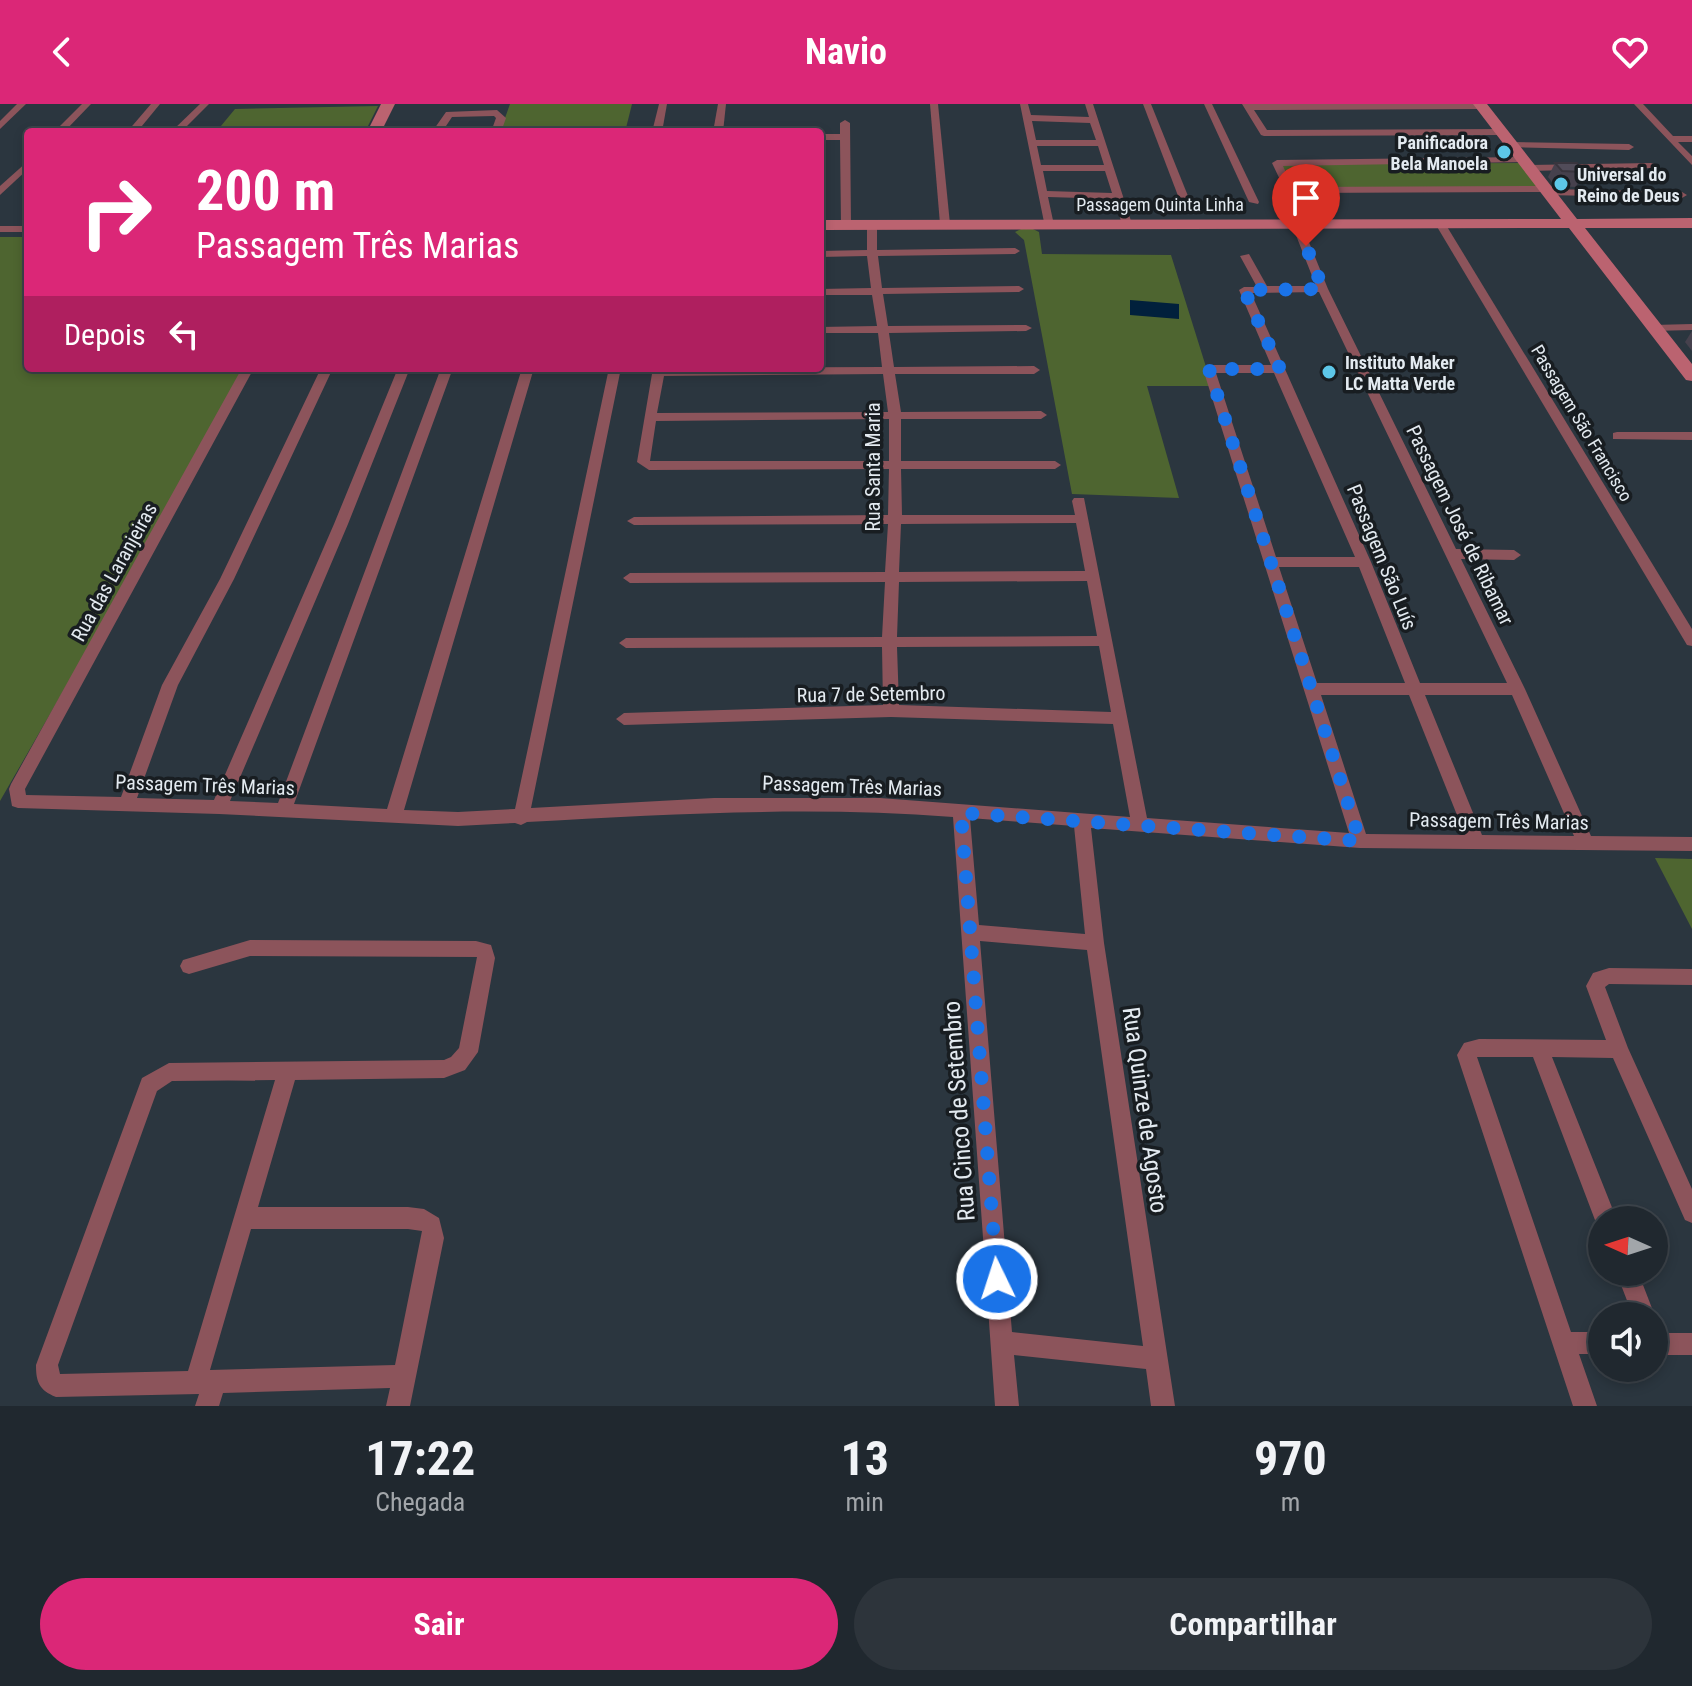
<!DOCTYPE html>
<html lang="pt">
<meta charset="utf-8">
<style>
body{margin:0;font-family:"Roboto Condensed",sans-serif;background:#2d343b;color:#f1f3f6;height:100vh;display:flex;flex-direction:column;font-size:30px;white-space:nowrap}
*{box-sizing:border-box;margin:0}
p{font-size:26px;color:#a2a6aa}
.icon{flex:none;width:44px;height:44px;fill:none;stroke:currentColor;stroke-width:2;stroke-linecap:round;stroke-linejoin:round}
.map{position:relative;height:1302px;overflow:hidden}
.side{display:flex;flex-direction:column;background:#20282f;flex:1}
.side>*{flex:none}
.guide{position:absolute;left:24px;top:24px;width:800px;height:244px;border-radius:8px;box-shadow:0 4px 12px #0003,0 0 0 2px #3d444b;background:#db2777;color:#fff;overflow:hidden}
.needle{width:52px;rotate:273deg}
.buttons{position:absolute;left:1588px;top:1102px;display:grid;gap:16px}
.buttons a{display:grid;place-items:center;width:80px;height:80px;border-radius:50%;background:#20282f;box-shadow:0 4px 12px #0003,0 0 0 2px #3d444b;font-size:40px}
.pin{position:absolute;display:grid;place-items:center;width:68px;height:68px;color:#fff;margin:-82px -34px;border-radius:50% 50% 50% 0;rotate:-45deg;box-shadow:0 0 8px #0007}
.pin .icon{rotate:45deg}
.me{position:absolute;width:88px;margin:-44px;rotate:356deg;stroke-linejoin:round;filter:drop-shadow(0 0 6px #0008)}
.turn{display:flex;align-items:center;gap:28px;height:168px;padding:0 40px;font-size:36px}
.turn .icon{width:104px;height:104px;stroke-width:2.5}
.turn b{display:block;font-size:56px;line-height:68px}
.then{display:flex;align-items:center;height:76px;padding:0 40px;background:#0003;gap:16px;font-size:30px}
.eta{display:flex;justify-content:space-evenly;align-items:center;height:136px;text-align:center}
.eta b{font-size:48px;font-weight:700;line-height:56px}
.button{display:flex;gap:16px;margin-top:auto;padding:16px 40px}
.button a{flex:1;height:92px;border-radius:48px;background:#db2777;color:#fff;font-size:32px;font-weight:700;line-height:92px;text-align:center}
.button a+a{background:#2d343b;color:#f1f3f6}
header{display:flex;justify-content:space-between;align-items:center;height:104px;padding:0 40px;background:#db2777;color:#fff;font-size:36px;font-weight:700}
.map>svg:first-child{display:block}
.green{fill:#4e6530}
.water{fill:#01203c}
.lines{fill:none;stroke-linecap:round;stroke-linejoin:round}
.street{fill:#8c545b;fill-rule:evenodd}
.secondary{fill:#bb6370;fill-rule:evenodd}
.wall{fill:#46414d}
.building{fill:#514c59;stroke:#39353e;stroke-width:2}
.route{stroke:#1a73e8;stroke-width:14;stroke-dasharray:0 25.2}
.poi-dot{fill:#5dc7e8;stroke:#181d21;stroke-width:3}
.labels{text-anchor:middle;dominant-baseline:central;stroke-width:7;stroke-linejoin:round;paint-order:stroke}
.far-poi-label{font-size:18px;font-weight:bold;fill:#e3eaf0;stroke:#181d21;text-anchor:start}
.far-street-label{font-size:18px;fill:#e3eaf0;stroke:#181d21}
.street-label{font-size:20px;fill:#e3eaf0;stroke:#181d21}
.near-street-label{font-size:24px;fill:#e3eaf0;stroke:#181d21}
</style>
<header><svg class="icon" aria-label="back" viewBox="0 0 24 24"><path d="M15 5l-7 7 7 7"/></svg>Navio<svg class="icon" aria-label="heart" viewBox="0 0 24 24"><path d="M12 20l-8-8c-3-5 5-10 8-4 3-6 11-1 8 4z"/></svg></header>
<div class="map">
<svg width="1692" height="1302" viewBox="0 0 1692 1302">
<rect width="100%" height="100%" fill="#2b363f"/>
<g class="green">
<polygon points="510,0 632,0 625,28 500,28"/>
<polygon points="378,2 365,28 216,28 235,5"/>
<polygon points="1519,59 1539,84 1291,84 1279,60"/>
<polygon points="1027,122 1039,128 1042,150 1171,151 1212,282 1147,282 1179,394 1072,390 1024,136 1015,128"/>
<polygon points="0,133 28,133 28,264 249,264 0,697"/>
<polygon points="1655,754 1692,755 1692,825"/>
</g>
<polygon class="water" points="1130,196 1179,200 1179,215 1130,211"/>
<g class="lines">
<g class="street">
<polygon points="17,0 26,0 0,25 0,17"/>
<polygon points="82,0 91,0 64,28 54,28"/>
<polygon points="151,0 160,0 137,28 127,28"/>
<polygon points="200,0 209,0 181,28 171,28"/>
<polygon points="659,0 667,0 662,28 652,28"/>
<polygon points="718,0 726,0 723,28 713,28"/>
<polygon points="930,0 938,0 950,120 945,123 940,120"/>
<path d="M1020 0H1028L1031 11 1089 13 1085 0H1093L1132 120 1131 122 1122 120 1114 95 1048 93 1054 121 1045 123ZM1032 17 1090 19 1096 36H1036ZM1037 42H1098L1104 61H1041ZM1043 67H1105L1112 89 1047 87Z"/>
<polygon points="1143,0 1151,0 1190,97 1189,99 1180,97"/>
<polygon points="1204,0 1212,0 1259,98 1258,100 1249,98"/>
<polygon points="1242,0 1484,0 1485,2 1481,5 1254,6 1267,26 1502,25 1507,28 1502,31 1264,32 1261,31"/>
<polygon points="1634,0 1643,0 1673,32 1692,32 1692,38 1678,38 1692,52 1692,61"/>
<polygon points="497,6 506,14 501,28 491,28 496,14 494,12 452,13 442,28 432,28 446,8"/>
<polygon points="845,16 850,19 851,121 846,124 841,121 840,36 820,36 820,30 840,30 840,19"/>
<polygon points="1511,38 1629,40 1634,43 1629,46 1508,43 1508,39"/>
<polygon points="1523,53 1528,56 1526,58 1283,62 1292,82 1296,83 1546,82 1551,85 1682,88 1687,91 1682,94 1548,91 1543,88 1296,89 1285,86 1272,59 1277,56"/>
<polygon points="28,57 28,65 0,91 0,82"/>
<polygon points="1651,59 1654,60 1654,64 1529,67 1524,64 1529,61"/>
<path d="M1297 118 1302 121 1328 185 1456 445 1514 446 1521 451 1514 456 1461 455 1525 585 1591 732 1692 733V747L1360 744 1091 724 1104 839 1175 1302H1151L1146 1265 1014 1251 1019 1302H995L953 713C811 702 669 710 527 718L521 721 515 719 458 722 219 710 18 704 12 702 9 685 11 680 242 264H254L25 685 26 691 121 693 162 581 220 475 321 264H333L234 475 178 581 137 694 214 696 334 420 398 264H410L348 420 230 697 278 699 441 264H453L294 700 387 705 522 264H534L404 706 458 708 515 705 609 264H621L531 704 714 694H880L1130 713 1113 620 891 613 624 621 616 615 624 609 883 601 882 543 626 544 619 539 626 534 882 533 885 478 630 479 623 474 630 469 885 468 888 420 634 421 627 417 634 413 888 411 889 365 649 366 637 358 653 264 882 263 878 229H820V223L877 222 872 191H820V185L871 184 867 152 820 153V147L867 146V121L872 118 877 121V146L1015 144 1020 147 1015 150 878 152 882 184 1019 182 1024 185 1019 188 883 190 888 222 1026 221 1032 224 1026 227 889 229 894 263 1034 262 1040 266 1034 270H895L901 308 1041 307 1047 311 1041 315H901V357H1055L1061 361 1055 365H901L902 411H1075L1072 397 1074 394H1084L1147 714 1349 729 1203 265 1209 261H1271L1239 186 1244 183H1257L1240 152 1249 150 1267 182H1316L1292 121ZM1319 188 1507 579H1420L1371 458 1251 189ZM1216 269H1274L1355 453H1276ZM883 270 888 308 657 309 664 272ZM889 315V357H650L656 317ZM1076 419 1085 467 899 468 901 420ZM1279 463H1359L1405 579H1317ZM1087 477 1097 532 897 533 899 478ZM1099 542 1111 608 899 601 897 543ZM1321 591H1409L1465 731 1366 730ZM1425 591H1512L1574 732 1482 731ZM970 714 1074 722 1085 830 979 821ZM980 837 1087 846 1143 1242 1012 1228Z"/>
<polygon points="1441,118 1446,121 1692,525 1692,542 1687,541 1436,121"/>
<rect x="0" y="122" width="28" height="6"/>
<polygon points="1692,220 1692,226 1653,227 1647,224 1653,221"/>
<polygon points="1617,328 1692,328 1692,336 1613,335 1613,329"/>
<path d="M250 836 476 837 491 841 495 854 478 948 465 966 444 974 295 976 258 1103H408L424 1105 439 1114 444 1134 410 1302H386L390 1284 223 1289 219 1302H195L199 1290 56 1293C39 1286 36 1278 36 1261L142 974 169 959 444 956 451 953 459 944 477 853 250 852 189 870 183 868 180 862 183 856ZM275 976 188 1267 60 1270 58 1261 157 987 172 977ZM251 1125H408L422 1127 395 1261 210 1266Z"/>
<polygon points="1609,864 1692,865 1692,881 1609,880 1605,883 1628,944 1692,1085 1692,1119 1685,1116 1613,954 1552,953 1617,1116 1602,1116 1602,1125 1595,1116 1533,953 1477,953 1571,1228 1602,1228 1602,1250 1579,1250 1597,1302 1573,1302 1457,951 1464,939 1479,935 1606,936 1586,882 1593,869"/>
<polygon points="1616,1168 1638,1168 1655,1212 1654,1214 1654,1212 1633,1212"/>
<rect x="1654" y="1229" width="38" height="22"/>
</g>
<g class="secondary">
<polygon points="381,0 395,0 381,28 367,28"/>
<polygon points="1473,0 1487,0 1577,115 1692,114 1692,124 1585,124 1692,260 1692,277 1686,276 1569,124 820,126 820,116 1561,115"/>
</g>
</g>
<g class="wall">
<polygon points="1555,59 1583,68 1576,83 1555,82 1548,73"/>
<polygon points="1692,227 1692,247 1685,238"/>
</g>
<polygon class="building" points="1555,59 1577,59 1583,68 1562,67"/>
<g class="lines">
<polyline class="route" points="997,1175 961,709 1360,737 1209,265 1280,265 1244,186 1323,185 1306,142"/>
</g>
<g class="poi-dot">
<circle cx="1504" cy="48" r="8"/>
<circle cx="1561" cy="80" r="8"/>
<circle cx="1329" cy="268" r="8"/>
</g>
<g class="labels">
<g class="far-poi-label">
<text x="1488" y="38" text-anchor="end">Panificadora<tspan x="1488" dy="21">Bela Manoela</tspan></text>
<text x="1577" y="70">Universal do<tspan x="1577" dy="21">Reino de Deus</tspan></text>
<text x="1345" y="258">Instituto Maker<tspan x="1345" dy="21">LC Matta Verde</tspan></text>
</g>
<g class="far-street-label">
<text x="1160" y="100">Passagem Quinta Linha</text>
<text transform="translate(1582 319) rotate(59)">Passagem São Francisco</text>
</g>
<g class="street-label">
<text transform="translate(873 363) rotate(-90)">Rua Santa Maria</text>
<text transform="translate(1460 421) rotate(64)">Passagem José de Ribamar</text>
<text transform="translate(1382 453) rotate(68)">Passagem São Luís</text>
<text transform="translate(114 468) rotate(-61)">Rua das Laranjeiras</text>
<text transform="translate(871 590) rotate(-1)">Rua 7 de Setembro</text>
<text transform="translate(205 681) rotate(2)">Passagem Três Marias</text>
<text transform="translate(852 682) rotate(2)">Passagem Três Marias</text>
<text transform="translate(1499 717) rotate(1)">Passagem Três Marias</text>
</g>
<g class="near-street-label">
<text transform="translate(1145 1006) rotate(82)">Rua Quinze de Agosto</text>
<text transform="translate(959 1007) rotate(-94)">Rua Cinco de Setembro</text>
</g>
</g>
</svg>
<div class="buttons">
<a><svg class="needle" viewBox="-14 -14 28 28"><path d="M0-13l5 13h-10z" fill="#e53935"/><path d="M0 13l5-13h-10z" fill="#a2a6aa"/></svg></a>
<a><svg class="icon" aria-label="sound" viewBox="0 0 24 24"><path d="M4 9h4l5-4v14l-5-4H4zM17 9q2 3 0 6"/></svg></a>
</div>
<div class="pin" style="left:1306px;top:142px;background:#d93025"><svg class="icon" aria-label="arrive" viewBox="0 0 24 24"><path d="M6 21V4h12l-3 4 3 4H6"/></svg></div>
<svg class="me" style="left:997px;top:1175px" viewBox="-20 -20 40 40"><circle r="17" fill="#1a73e8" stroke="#fff" stroke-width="3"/><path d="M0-11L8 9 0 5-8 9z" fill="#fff"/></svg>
<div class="guide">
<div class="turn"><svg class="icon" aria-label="right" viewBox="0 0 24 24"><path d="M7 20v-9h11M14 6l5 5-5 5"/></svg><div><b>200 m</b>Passagem Três Marias</div></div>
<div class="then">Depois<svg class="icon" aria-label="left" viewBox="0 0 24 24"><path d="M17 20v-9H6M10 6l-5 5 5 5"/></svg></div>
</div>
</div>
<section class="side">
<div class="eta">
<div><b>17:22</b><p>Chegada</p></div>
<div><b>13</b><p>min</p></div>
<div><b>970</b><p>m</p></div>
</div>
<div class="button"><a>Sair</a><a>Compartilhar</a></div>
</section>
